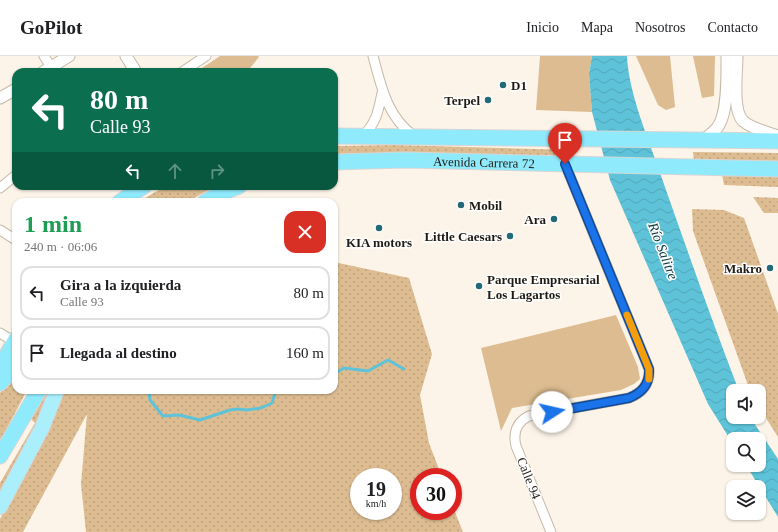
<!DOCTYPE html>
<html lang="es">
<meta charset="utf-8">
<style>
body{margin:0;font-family:Georgia,serif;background:#f6f6f6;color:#202124;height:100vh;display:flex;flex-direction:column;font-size:15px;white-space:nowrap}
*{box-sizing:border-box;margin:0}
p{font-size:13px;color:#757577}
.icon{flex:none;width:22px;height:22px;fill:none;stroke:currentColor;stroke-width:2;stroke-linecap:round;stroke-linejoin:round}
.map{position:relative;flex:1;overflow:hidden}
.drawer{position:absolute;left:12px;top:142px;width:326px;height:196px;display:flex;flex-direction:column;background:#fff;border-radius:12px;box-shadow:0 1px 3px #0004}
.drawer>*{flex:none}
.top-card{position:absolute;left:12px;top:12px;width:326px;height:122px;border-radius:12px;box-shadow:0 1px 3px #0004;background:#0b6e4f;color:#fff;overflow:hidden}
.buttons{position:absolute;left:726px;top:328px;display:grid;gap:8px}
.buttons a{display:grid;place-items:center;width:40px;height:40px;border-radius:8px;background:#fff;box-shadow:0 1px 3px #0004;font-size:20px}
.speed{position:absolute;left:350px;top:412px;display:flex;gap:8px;font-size:20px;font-weight:700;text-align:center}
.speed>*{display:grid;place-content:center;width:52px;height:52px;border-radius:50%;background:#fff;box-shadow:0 1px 3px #0004;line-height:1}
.speed small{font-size:10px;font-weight:400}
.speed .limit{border:6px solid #d22;background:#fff;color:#111}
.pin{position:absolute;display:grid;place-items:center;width:34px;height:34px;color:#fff;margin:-41px -17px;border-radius:50% 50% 50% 0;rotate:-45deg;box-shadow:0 0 4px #0007}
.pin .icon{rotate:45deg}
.me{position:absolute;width:44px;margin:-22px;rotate:80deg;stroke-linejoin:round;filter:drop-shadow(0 0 3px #0008)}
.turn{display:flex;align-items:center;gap:14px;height:84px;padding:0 12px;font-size:18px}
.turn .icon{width:52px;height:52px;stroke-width:2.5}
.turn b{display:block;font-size:28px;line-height:34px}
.lanes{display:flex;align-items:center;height:38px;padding:0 12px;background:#0003;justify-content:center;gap:20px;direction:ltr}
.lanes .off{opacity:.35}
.round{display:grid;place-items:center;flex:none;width:42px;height:42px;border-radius:12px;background:#f6f6f6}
.headline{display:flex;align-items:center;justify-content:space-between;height:68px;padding:0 12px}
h1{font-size:24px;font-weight:700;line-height:30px;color:#1e9e55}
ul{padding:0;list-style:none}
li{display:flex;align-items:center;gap:12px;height:54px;margin:0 8px 6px;padding:0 4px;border:2px solid #e0e0e0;border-radius:12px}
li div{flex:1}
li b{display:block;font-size:15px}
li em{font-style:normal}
header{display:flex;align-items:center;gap:24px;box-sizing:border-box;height:56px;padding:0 20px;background:#fff;border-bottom:1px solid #e0e0e0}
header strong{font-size:19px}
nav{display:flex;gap:22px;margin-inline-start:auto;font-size:14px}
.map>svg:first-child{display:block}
.grass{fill:url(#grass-dots);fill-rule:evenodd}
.green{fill:#ddbc91}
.water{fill:url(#water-waves)}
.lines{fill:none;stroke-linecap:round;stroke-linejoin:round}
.stream{stroke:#5ec3d8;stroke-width:3}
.minor-casing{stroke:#c6b8a6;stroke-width:11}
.tertiary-casing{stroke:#c6b8a6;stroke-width:13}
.primary-casing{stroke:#d7d6d5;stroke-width:16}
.trunk-casing{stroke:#d7d6d5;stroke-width:17}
.minor{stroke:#fff;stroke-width:9}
.tertiary{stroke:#fff;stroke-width:11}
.primary{stroke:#abeffd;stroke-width:14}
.trunk{stroke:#8feafc;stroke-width:15}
.route-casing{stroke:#114b97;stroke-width:10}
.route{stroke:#1a73e8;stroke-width:7}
.slow{stroke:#f59e0b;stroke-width:7}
.poi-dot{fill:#236a78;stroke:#fff;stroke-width:1.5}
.labels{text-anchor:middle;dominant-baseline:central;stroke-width:3;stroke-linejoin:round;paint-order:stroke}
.poi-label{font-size:13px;font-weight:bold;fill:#1f1a13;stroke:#fff;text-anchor:end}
.street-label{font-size:13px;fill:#1f1a13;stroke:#fff}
.water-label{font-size:14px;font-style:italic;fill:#04373f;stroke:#fff}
</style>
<header>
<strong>GoPilot</strong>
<nav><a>Inicio</a><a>Mapa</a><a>Nosotros</a><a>Contacto</a></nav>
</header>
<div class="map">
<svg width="778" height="476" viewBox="0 0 778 476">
<defs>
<pattern id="grass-dots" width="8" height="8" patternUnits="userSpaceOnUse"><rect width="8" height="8" fill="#ddbc91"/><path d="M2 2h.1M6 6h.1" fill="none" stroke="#bda17c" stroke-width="1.8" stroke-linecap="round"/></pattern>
<pattern id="water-waves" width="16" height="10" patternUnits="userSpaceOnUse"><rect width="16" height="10" fill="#5ec3d8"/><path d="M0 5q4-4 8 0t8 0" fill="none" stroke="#51a7b8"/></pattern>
</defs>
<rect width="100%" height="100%" fill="#fdf4e9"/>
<g class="grass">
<polygon points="396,89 572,94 573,101 334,100 334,90"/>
<polygon points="693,96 778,97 778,105 694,104"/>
<polygon points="722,118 778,120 778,131 724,129"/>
<polygon points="166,130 219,130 206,135 188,146 138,146"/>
<polygon points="753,141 778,142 778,157 764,157"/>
<polygon points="692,153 724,154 744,162 778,258 778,381 759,351 759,335 751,335 749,332 693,175"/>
<path d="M334 206 409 222 432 298 420 339 429 387 442 421H419V455H453V451L463 476H86L81 428 87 358 23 476H0V463L64 334H334ZM359 421H393V455H359Z"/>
<polygon points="16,312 16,334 27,334 0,386 0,337"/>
<polygon points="49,334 51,334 40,363 0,439 0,427 35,367 31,363"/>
</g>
<g class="green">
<polygon points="220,0 258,0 259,1 247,16 196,16"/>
<polygon points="540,0 592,0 589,18 592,56 536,54"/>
<polygon points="636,0 670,0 675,51 666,54 658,49"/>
<polygon points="693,0 715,0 714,40 702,42"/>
<polygon points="616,259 638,311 640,323 634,328 621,334 512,352 501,375 481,292"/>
</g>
<path class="water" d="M592 0H627C629 38 647 79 659 114 685 188 711 262 739 335H733V361H750L778 403V461L746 409H759V383H733V388L708 348 610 124 592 56 589 18Z"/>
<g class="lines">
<g class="stream">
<polyline points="334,318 344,312 368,315 388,304 404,313"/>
<polyline points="149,334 150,344 163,360 179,359 200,364 230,354 238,353 246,354 261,352 272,347 276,334"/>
</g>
<defs>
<g id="minor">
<polyline points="44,0 51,11"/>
<path d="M373 0C381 30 387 61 414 80"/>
<polyline points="182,16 206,0"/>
<path d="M362 81C377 66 378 56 382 37"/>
<polyline points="0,132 16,119"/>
<polyline points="0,174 16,184"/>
<polyline points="0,277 15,286"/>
<path d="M551 476 516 390C513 378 516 366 529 360L629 342C642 337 650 328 649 313L565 108"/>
</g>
<g id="tertiary">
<polyline points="126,0 136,16"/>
<path d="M737 0C737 16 732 54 743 65 752 73 767 76 778 80"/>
<polyline points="43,16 69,0"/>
<polyline points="0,42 16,33"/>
<path d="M703 84C708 80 715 76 719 69 728 54 727 18 727 0"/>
</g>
<polyline id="primary" points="0,451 42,372 57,334"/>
<g id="trunk">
<polyline points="334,80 778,85"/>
<path id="s1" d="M334 106 405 104 778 113"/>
<polyline points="120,146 144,130"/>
<polyline points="205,146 221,137 239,130"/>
<polyline points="0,311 16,283"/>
<polyline points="0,327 9,317 16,305"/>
<polyline points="0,400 39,334"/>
</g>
</defs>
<use href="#minor" class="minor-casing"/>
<use href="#tertiary" class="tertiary-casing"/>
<use href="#primary" class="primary-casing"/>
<use href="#trunk" class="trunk-casing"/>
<use href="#minor" class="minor"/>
<use href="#tertiary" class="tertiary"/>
<use href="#primary" class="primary"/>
<use href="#trunk" class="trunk"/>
</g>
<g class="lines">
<defs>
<path id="route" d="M552 356 629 342C642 337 650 328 649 313L565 108"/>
</defs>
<use href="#route" class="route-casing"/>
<use href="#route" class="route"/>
<polyline class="slow" points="627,259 649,313 649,323"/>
</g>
<g class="poi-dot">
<circle cx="503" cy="29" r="4"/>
<circle cx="488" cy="44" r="4"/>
<circle cx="461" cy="149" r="4"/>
<circle cx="554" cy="163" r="4"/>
<circle cx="379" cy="172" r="4"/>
<circle cx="510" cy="180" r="4"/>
<circle cx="770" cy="212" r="4"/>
<circle cx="479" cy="230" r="4"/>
</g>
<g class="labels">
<g class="poi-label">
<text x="511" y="29" text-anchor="start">D1</text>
<text x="480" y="44">Terpel</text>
<text x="469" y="149" text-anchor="start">Mobil</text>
<text x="546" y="163">Ara</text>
<text x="502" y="180">Little Caesars</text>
<text x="379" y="186" text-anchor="middle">KIA motors</text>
<text x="762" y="212">Makro</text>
<text x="487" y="223" text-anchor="start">Parque Empresarial<tspan x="487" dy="15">Los Lagartos</tspan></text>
</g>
<g class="street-label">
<text stroke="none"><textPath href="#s1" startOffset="150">Avenida Carrera 72</textPath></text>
<text transform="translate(529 422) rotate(68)">Calle 94</text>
</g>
<g class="water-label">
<text transform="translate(663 195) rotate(69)">Río Salitre</text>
</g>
</g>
</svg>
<div class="buttons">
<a><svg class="icon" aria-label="sound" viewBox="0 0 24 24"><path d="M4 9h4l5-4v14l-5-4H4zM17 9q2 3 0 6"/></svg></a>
<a><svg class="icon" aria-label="search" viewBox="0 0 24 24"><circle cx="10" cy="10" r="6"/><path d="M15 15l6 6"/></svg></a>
<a><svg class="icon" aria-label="layers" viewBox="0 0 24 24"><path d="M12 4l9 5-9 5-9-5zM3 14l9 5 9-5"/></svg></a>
</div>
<div class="speed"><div>19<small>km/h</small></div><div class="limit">30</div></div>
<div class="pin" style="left:565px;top:108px;background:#d93025"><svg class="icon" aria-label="arrive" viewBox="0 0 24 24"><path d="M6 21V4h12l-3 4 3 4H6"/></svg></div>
<svg class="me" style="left:552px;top:356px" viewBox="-20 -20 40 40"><circle r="19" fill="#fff"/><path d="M0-13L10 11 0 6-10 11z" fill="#1a73e8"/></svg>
<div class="top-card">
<div class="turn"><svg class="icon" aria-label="left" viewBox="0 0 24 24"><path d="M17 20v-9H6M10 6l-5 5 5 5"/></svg><div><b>80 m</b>Calle 93</div></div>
<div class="lanes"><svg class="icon" aria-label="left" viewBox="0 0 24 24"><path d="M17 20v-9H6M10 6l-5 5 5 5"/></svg><svg class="icon off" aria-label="ahead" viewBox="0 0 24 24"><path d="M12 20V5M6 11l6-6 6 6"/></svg><svg class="icon off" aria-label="right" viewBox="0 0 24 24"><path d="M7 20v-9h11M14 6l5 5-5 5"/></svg></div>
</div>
<section class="drawer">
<div class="headline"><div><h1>1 min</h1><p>240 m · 06:06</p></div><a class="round" style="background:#d93025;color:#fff"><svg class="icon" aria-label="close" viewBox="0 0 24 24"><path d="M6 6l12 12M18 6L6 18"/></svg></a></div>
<ul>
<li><svg class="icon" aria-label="left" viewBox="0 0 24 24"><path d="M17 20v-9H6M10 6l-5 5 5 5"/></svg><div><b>Gira a la izquierda</b><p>Calle 93</p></div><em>80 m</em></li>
<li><svg class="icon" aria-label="arrive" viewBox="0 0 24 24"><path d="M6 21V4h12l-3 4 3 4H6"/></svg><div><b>Llegada al destino</b></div><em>160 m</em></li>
</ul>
</section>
</div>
